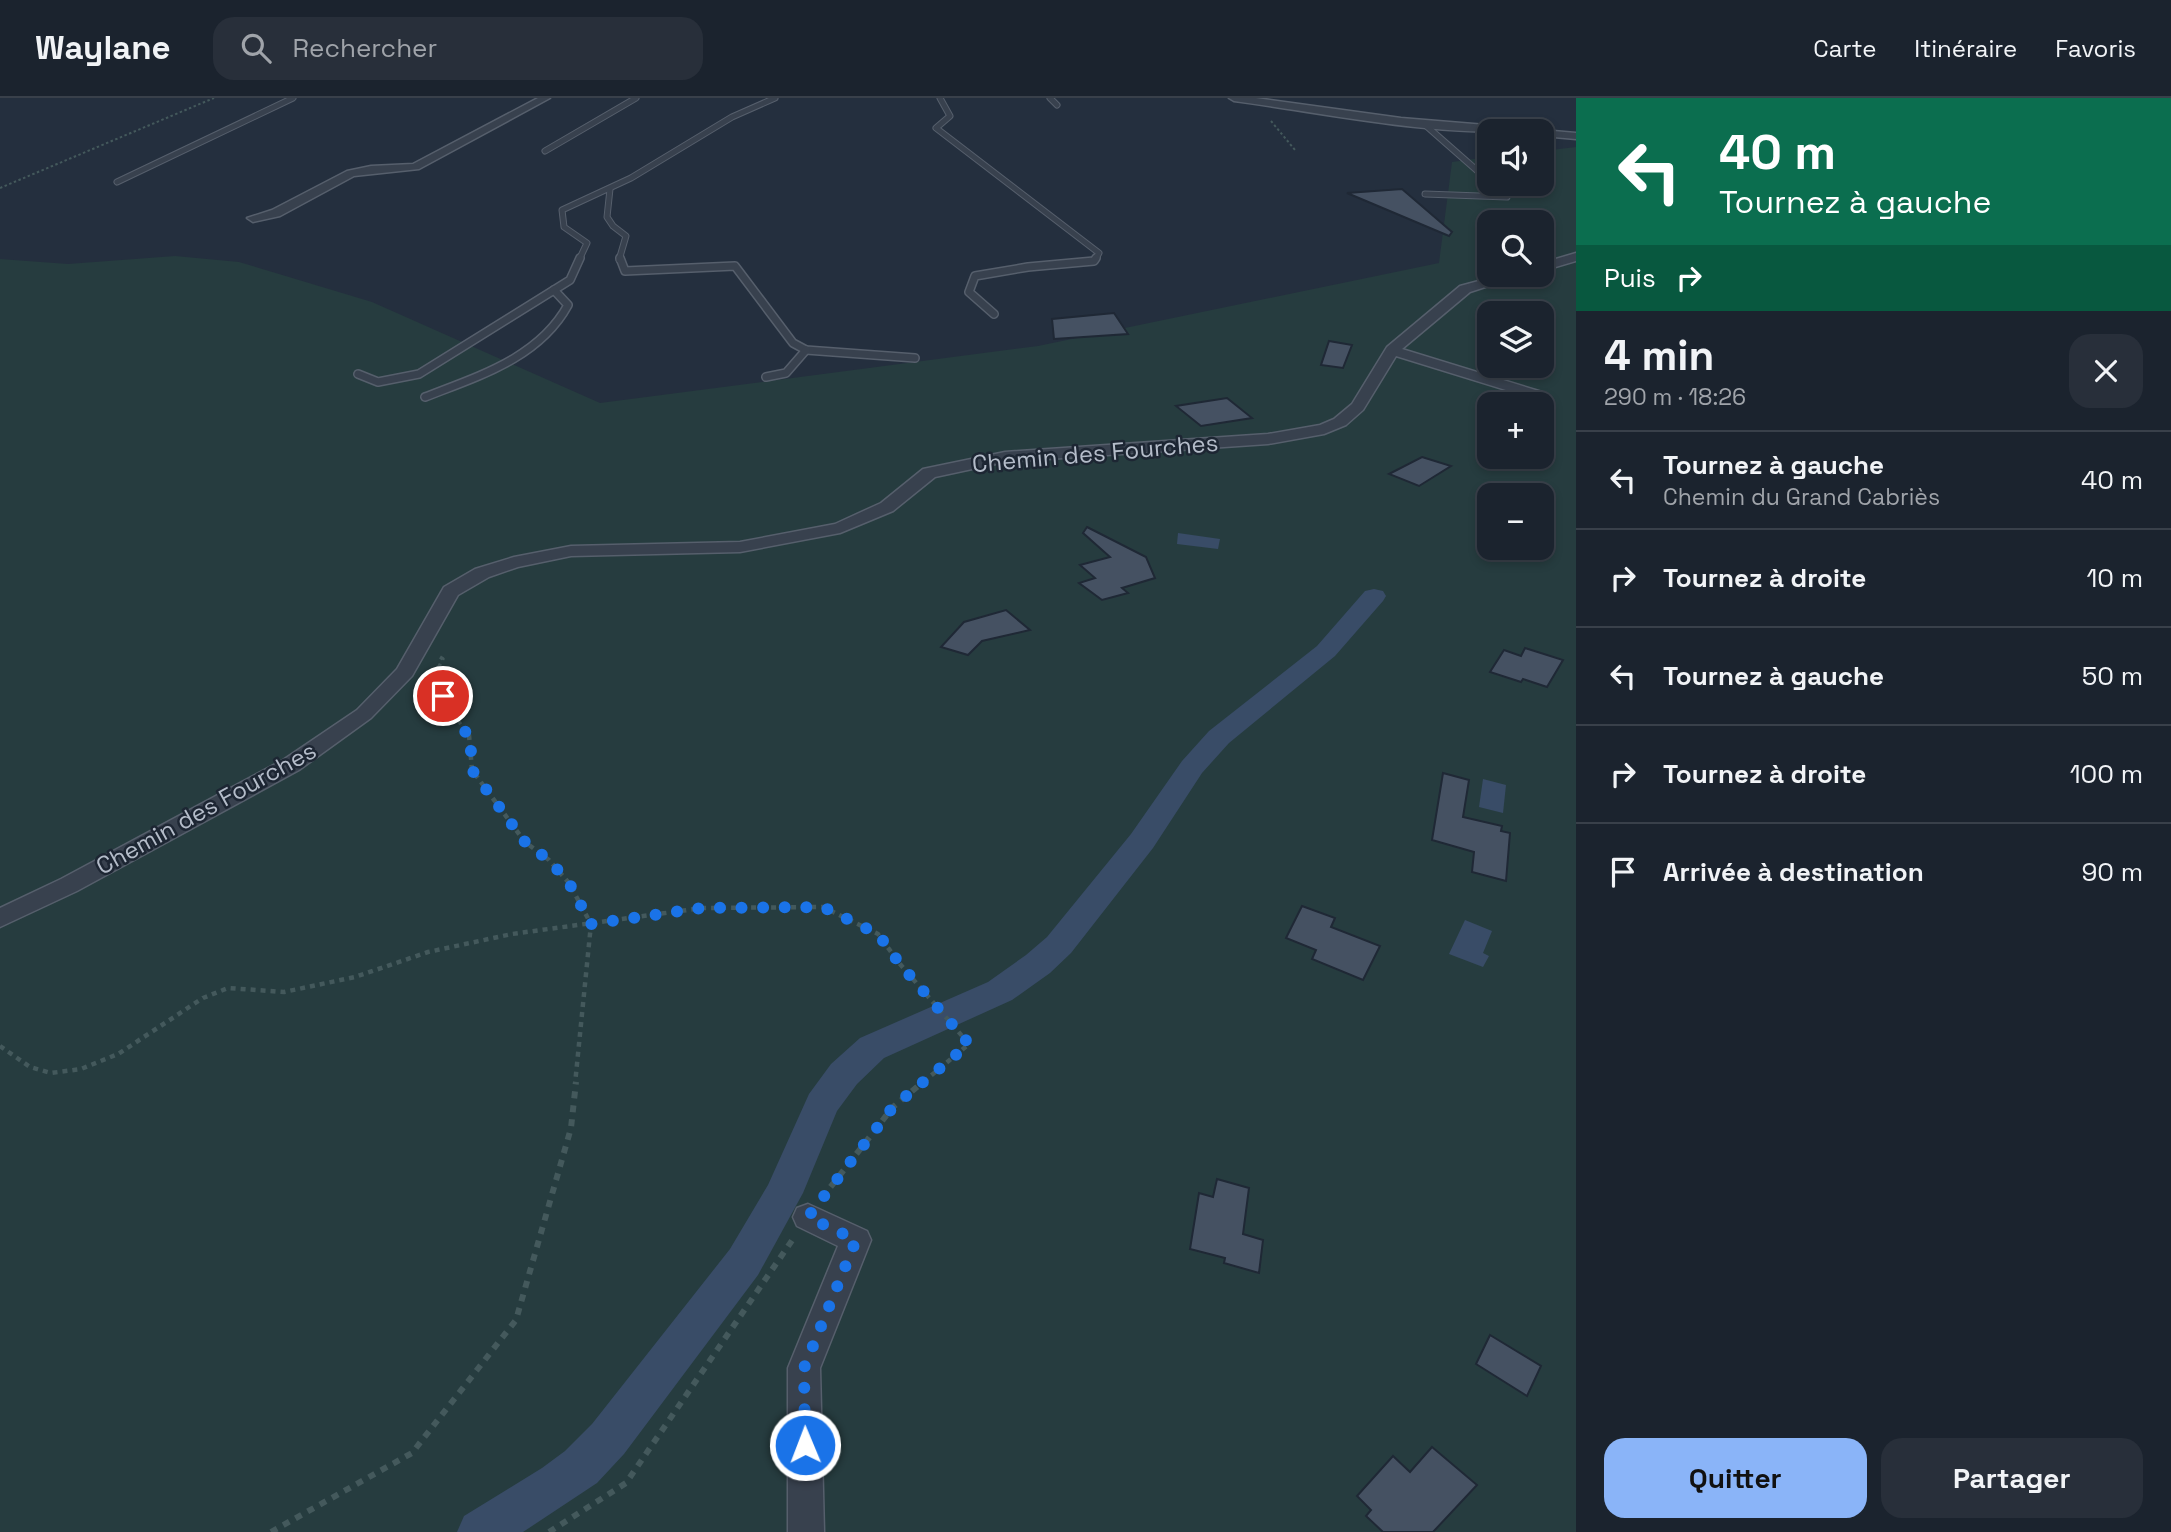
<!DOCTYPE html>
<html lang="fr">
<meta charset="utf-8">
<style>
body{margin:0;font-family:"Space Grotesk",sans-serif;background:#282f3a;color:#f1f3f6;height:100vh;display:flex;flex-direction:column;font-size:26px;white-space:nowrap}
*{box-sizing:border-box;margin:0}
p{font-size:23px;color:#a0a4aa}
.icon{flex:none;width:38px;height:38px;fill:none;stroke:currentColor;stroke-width:2;stroke-linecap:round;stroke-linejoin:round}
.map{position:relative;flex:1;overflow:hidden}
.details{display:flex;flex-direction:column;background:#1b232e;width:595px}
.details>*{flex:none}
.guide{background:#0b6e4f;color:#fff;overflow:hidden}
.controls{position:absolute;left:1477px;top:21px;display:grid;gap:14px}
.controls a{display:grid;place-items:center;width:77px;height:77px;border-radius:14px;background:#1b232e;box-shadow:0 4px 10px #0003,0 0 0 2px #39404a;font-size:35px}
.pin{position:absolute;display:grid;place-items:center;width:60px;height:60px;color:#fff;margin:-30px;border:4px solid #fff;border-radius:50%;box-shadow:0 2px 7px #0007}
.me{position:absolute;width:77px;margin:-38px;rotate:359deg;stroke-linejoin:round;filter:drop-shadow(0 0 5px #0008)}
.turn{display:flex;align-items:center;gap:24px;height:147px;padding:0 28px;font-size:32px}
.turn .icon{width:91px;height:91px;stroke-width:2.5}
.turn b{display:block;font-size:49px;line-height:60px}
.then{display:flex;align-items:center;height:66px;padding:0 28px;background:#0003;gap:14px;font-size:26px}
.round{display:grid;place-items:center;flex:none;width:74px;height:74px;border-radius:21px;background:#282f3a}
.overview{display:flex;align-items:center;justify-content:space-between;height:119px;padding:0 28px}
h1{font-size:42px;font-weight:700;line-height:52px}
.primary-button{display:flex;gap:14px;margin-top:auto;padding:14px 28px}
.primary-button a{flex:1;height:80px;border-radius:21px;background:#8ab4f8;color:#111;font-size:28px;font-weight:700;line-height:80px;text-align:center}
.primary-button a+a{background:#282f3a;color:#f1f3f6}
ul{padding:0;list-style:none}
li{display:flex;align-items:center;gap:21px;height:98px;padding:0 28px;border-top:2px solid #39404a}
li div{flex:1}
li b{display:block;font-size:26px}
li em{font-style:normal}
header{display:flex;align-items:center;gap:42px;box-sizing:border-box;height:98px;padding:0 35px;background:#1b232e;border-bottom:2px solid #39404a}
header strong{font-size:33px}
nav{display:flex;gap:38px;margin-inline-start:auto;font-size:24px}
.search{width:490px;height:63px;background:#282f3a;display:flex;align-items:center;gap:18px;box-sizing:border-box;padding:0 24px;border-radius:21px;color:#a0a4aa;font-size:26px}
main{display:flex;flex:1;min-height:0}
.map>svg:first-child{display:block}
.green{fill:#263c3f;fill-rule:evenodd}
.water{fill:#394c67}
.lines{fill:none;stroke-linecap:round;stroke-linejoin:round}
.canal{fill:#394c67;fill-rule:evenodd}
.building{fill:#455162;stroke:#1f2835;stroke-width:2}
.service-far1-casing{stroke:#565f6c;stroke-width:7}
.service-casing{stroke:#565f6c;stroke-width:10}
.minor-casing{stroke:#565f6c;stroke-width:3}
.path-far3{stroke:#44595c;stroke-width:2;stroke-dasharray:2.5 2.5;stroke-linecap:butt}
.path-far2{stroke:#44595c;stroke-width:3.5;stroke-dasharray:4.5 4.5;stroke-linecap:butt}
.path-far1{stroke:#44595c;stroke-width:4.5;stroke-dasharray:5 5;stroke-linecap:butt}
.path{stroke:#44595c;stroke-width:6;stroke-dasharray:7 7;stroke-linecap:butt}
.service-far1{stroke:#38414e;stroke-width:5}
.service{stroke:#38414e;stroke-width:7}
.minor{fill:#38414e;fill-rule:evenodd}
.route{stroke:#1a73e8;stroke-width:12;stroke-dasharray:0 21.6}
.labels{text-anchor:middle;dominant-baseline:central;stroke-width:5;stroke-linejoin:round;paint-order:stroke}
.street-label{font-size:24px;fill:#b4bcc9;stroke:#1d2633}
</style>
<header>
<strong>Waylane</strong>
<div class="search"><svg class="icon" aria-label="search" viewBox="0 0 24 24"><circle cx="10" cy="10" r="6"/><path d="M15 15l6 6"/></svg>Rechercher</div>
<nav><a>Carte</a><a>Itinéraire</a><a>Favoris</a></nav>
</header>
<main>
<div class="map">
<svg width="1576" height="1434" viewBox="0 0 1576 1434">
<rect width="100%" height="100%" fill="#242f3e"/>
<path class="green" d="M1576 49V1434H0V161L68 166 175 158 239 164 372 204 600 305 1038 248 1439 165 1452 64 1489 59V86H1542V53ZM1489 124H1542V177H1489ZM1489 215H1542V268H1489ZM1489 306H1542V359H1489ZM1489 397H1542V450H1489Z"/>
<g class="water">
<polygon points="1178,435 1220,441 1218,451 1177,446"/>
<polygon points="1483,681 1506,687 1503,715 1479,709"/>
<polygon points="1465,822 1492,833 1483,855 1489,858 1483,869 1449,856"/>
</g>
<g class="lines">
<polygon class="canal" points="1374,491 1383,493 1386,498 1383,503 1335,558 1229,645 1202,675 1153,750 1071,855 1050,875 1012,902 884,960 857,986 837,1013 803,1095 758,1177 624,1356 597,1385 523,1434 457,1434 464,1418 542,1370 565,1353 592,1326 730,1151 768,1087 809,996 831,966 860,940 988,884 1026,857 1047,839 1131,736 1182,663 1209,633 1317,548 1365,493"/>
</g>
<g class="building">
<polygon points="1402,91 1452,134 1449,138 1347,95"/>
<polygon points="1114,215 1128,236 1054,241 1052,221"/>
<polygon points="1329,243 1352,247 1343,270 1321,267"/>
<polygon points="1227,300 1252,320 1201,328 1176,308"/>
<polygon points="1422,359 1451,368 1419,388 1389,376"/>
<polygon points="1087,429 1146,459 1155,480 1122,490 1128,495 1102,502 1079,485 1095,480 1080,467 1110,459 1083,435"/>
<polygon points="1006,512 1030,532 982,543 968,557 941,549 964,524"/>
<polygon points="1525,550 1563,562 1547,589 1523,581 1521,584 1490,574 1504,552 1521,558"/>
<polygon points="1443,675 1469,682 1463,719 1502,728 1501,733 1510,735 1506,783 1472,774 1474,754 1432,742"/>
<polygon points="1302,808 1335,820 1331,829 1380,848 1363,882 1312,861 1316,852 1286,840"/>
<polygon points="1217,1081 1249,1090 1243,1136 1263,1142 1259,1175 1224,1165 1225,1160 1190,1151 1199,1095 1213,1099"/>
<polygon points="1490,1237 1541,1268 1527,1298 1476,1266"/>
<polygon points="1432,1349 1477,1387 1433,1434 1383,1434 1366,1418 1371,1412 1357,1398 1393,1358 1410,1374"/>
</g>
<g class="lines">
<defs>
<g id="service-far1">
<polyline points="940,0 950,18 936,30 1099,155 1095,162"/>
<polyline points="1050,0 1057,7"/>
<polyline points="1423,25 1489,83"/>
<polyline points="545,53 636,0"/>
<polyline points="117,84 293,0"/>
<polyline points="610,91 607,119 613,128 626,138 619,162"/>
<polyline points="1503,95 1520,86"/>
<polyline points="1425,96 1507,99 1492,86"/>
<polyline points="579,162 587,145 564,129 562,112 631,80 732,19 775,0"/>
</g>
<g id="service">
<polyline points="620,160 625,173 735,168 793,245 806,252 915,260"/>
<polyline points="994,216 969,194 975,178 1028,169 1094,163 1096,160"/>
<polyline points="358,276 378,284 419,276 570,182 580,160"/>
<polyline points="766,279 786,275 806,252"/>
<path d="M425 299C479 278 539 260 568 207L554 192"/>
</g>
<g id="minor">
<polygon points="538,0 550,0 419,71 354,78 280,118 253,124 247,120 272,112 347,73 371,68 413,66"/>
<path d="M1229 0H1256L1401 20 1522 30 1527 33C1430 38 1330 16 1234 3Z"/>
<polygon points="1542,32 1576,35 1576,41 1542,38 1542,33 1538,33"/>
<polygon points="1576,155 1576,163 1542,173 1542,165"/>
<polygon points="1501,177 1522,177 1470,194 1402,251 1542,294 1545,297 1542,300 1532,300 1396,258 1363,312 1346,327 1324,336 1268,346 1005,364 935,379 893,413 840,435 740,454 571,458 518,469 489,479 458,497 412,578 371,620 299,672 77,793 0,829 0,810 61,781 283,662 357,612 397,571 444,489 475,471 514,459 571,448 740,444 835,426 881,405 923,371 1005,354 1268,336 1320,327 1334,321 1352,306 1387,249 1460,188"/>
<polygon points="808,1106 867,1133 871,1142 820,1270 824,1434 788,1434 788,1270 838,1148 797,1128 793,1119 797,1110"/>
</g>
</defs>
<use href="#service-far1" class="service-far1-casing"/>
<use href="#service" class="service-casing"/>
<use href="#minor" class="minor-casing"/>
<g class="path-far3">
<polyline points="1271,23 1295,52"/>
<polyline points="0,90 214,0"/>
</g>
<path class="path-far2" d="M440 559 443 561 436 574C444 600 453 618 470 638"/>
<g class="path-far1">
<polyline points="469,637 472,672 525,744 549,762 569,785 591,826 575,986"/>
<polyline points="0,948 30,969 51,975 81,971 118,956 203,900 228,890 284,894 355,879 428,854 512,836 702,810 823,809 878,836 900,866 969,946 921,986"/>
</g>
<g class="path">
<polyline points="822,1100 893,1009 923,984"/>
<polyline points="271,1434 412,1355 516,1222 571,1030 576,984"/>
<polyline points="549,1434 626,1385 793,1141"/>
</g>
<use href="#service-far1" class="service-far1"/>
<use href="#service" class="service"/>
<use href="#minor" class="minor"/>
</g>
<g class="lines">
<polyline class="route" points="443,598 458,629 470,637 472,672 525,744 549,762 569,785 591,826 702,810 823,809 878,836 900,866 969,946 893,1009 808,1119 856,1142 804,1270 805,1347"/>
</g>
<g class="labels">
<g class="street-label">
<text transform="translate(1095 355) rotate(-5)">Chemin des Fourches</text>
<text transform="translate(206 710) rotate(-29)">Chemin des Fourches</text>
</g>
</g>
</svg>
<div class="controls">
<a><svg class="icon" aria-label="sound" viewBox="0 0 24 24"><path d="M4 9h4l5-4v14l-5-4H4zM17 9q2 3 0 6"/></svg></a>
<a><svg class="icon" aria-label="search" viewBox="0 0 24 24"><circle cx="10" cy="10" r="6"/><path d="M15 15l6 6"/></svg></a>
<a><svg class="icon" aria-label="layers" viewBox="0 0 24 24"><path d="M12 4l9 5-9 5-9-5zM3 14l9 5 9-5"/></svg></a>
<a>+</a>
<a>−</a>
</div>
<div class="pin" style="left:443px;top:598px;background:#d93025"><svg class="icon" aria-label="arrive" viewBox="0 0 24 24"><path d="M6 21V4h12l-3 4 3 4H6"/></svg></div>
<svg class="me" style="left:805px;top:1347px" viewBox="-20 -20 40 40"><circle r="17" fill="#1a73e8" stroke="#fff" stroke-width="3"/><path d="M0-11L8 9 0 5-8 9z" fill="#fff"/></svg>
</div>
<section class="details">
<div class="guide">
<div class="turn"><svg class="icon" aria-label="left" viewBox="0 0 24 24"><path d="M17 20v-9H6M10 6l-5 5 5 5"/></svg><div><b>40 m</b>Tournez à gauche</div></div>
<div class="then">Puis<svg class="icon" aria-label="right" viewBox="0 0 24 24"><path d="M7 20v-9h11M14 6l5 5-5 5"/></svg></div>
</div>
<div class="overview"><div><h1>4 min</h1><p>290 m · 18:26</p></div><a class="round"><svg class="icon" aria-label="close" viewBox="0 0 24 24"><path d="M6 6l12 12M18 6L6 18"/></svg></a></div>
<ul>
<li><svg class="icon" aria-label="left" viewBox="0 0 24 24"><path d="M17 20v-9H6M10 6l-5 5 5 5"/></svg><div><b>Tournez à gauche</b><p>Chemin du Grand Cabriès</p></div><em>40 m</em></li>
<li><svg class="icon" aria-label="right" viewBox="0 0 24 24"><path d="M7 20v-9h11M14 6l5 5-5 5"/></svg><div><b>Tournez à droite</b></div><em>10 m</em></li>
<li><svg class="icon" aria-label="left" viewBox="0 0 24 24"><path d="M17 20v-9H6M10 6l-5 5 5 5"/></svg><div><b>Tournez à gauche</b></div><em>50 m</em></li>
<li><svg class="icon" aria-label="right" viewBox="0 0 24 24"><path d="M7 20v-9h11M14 6l5 5-5 5"/></svg><div><b>Tournez à droite</b></div><em>100 m</em></li>
<li><svg class="icon" aria-label="arrive" viewBox="0 0 24 24"><path d="M6 21V4h12l-3 4 3 4H6"/></svg><div><b>Arrivée à destination</b></div><em>90 m</em></li>
</ul>
<div class="primary-button"><a>Quitter</a><a>Partager</a></div>
</section>
</main>
